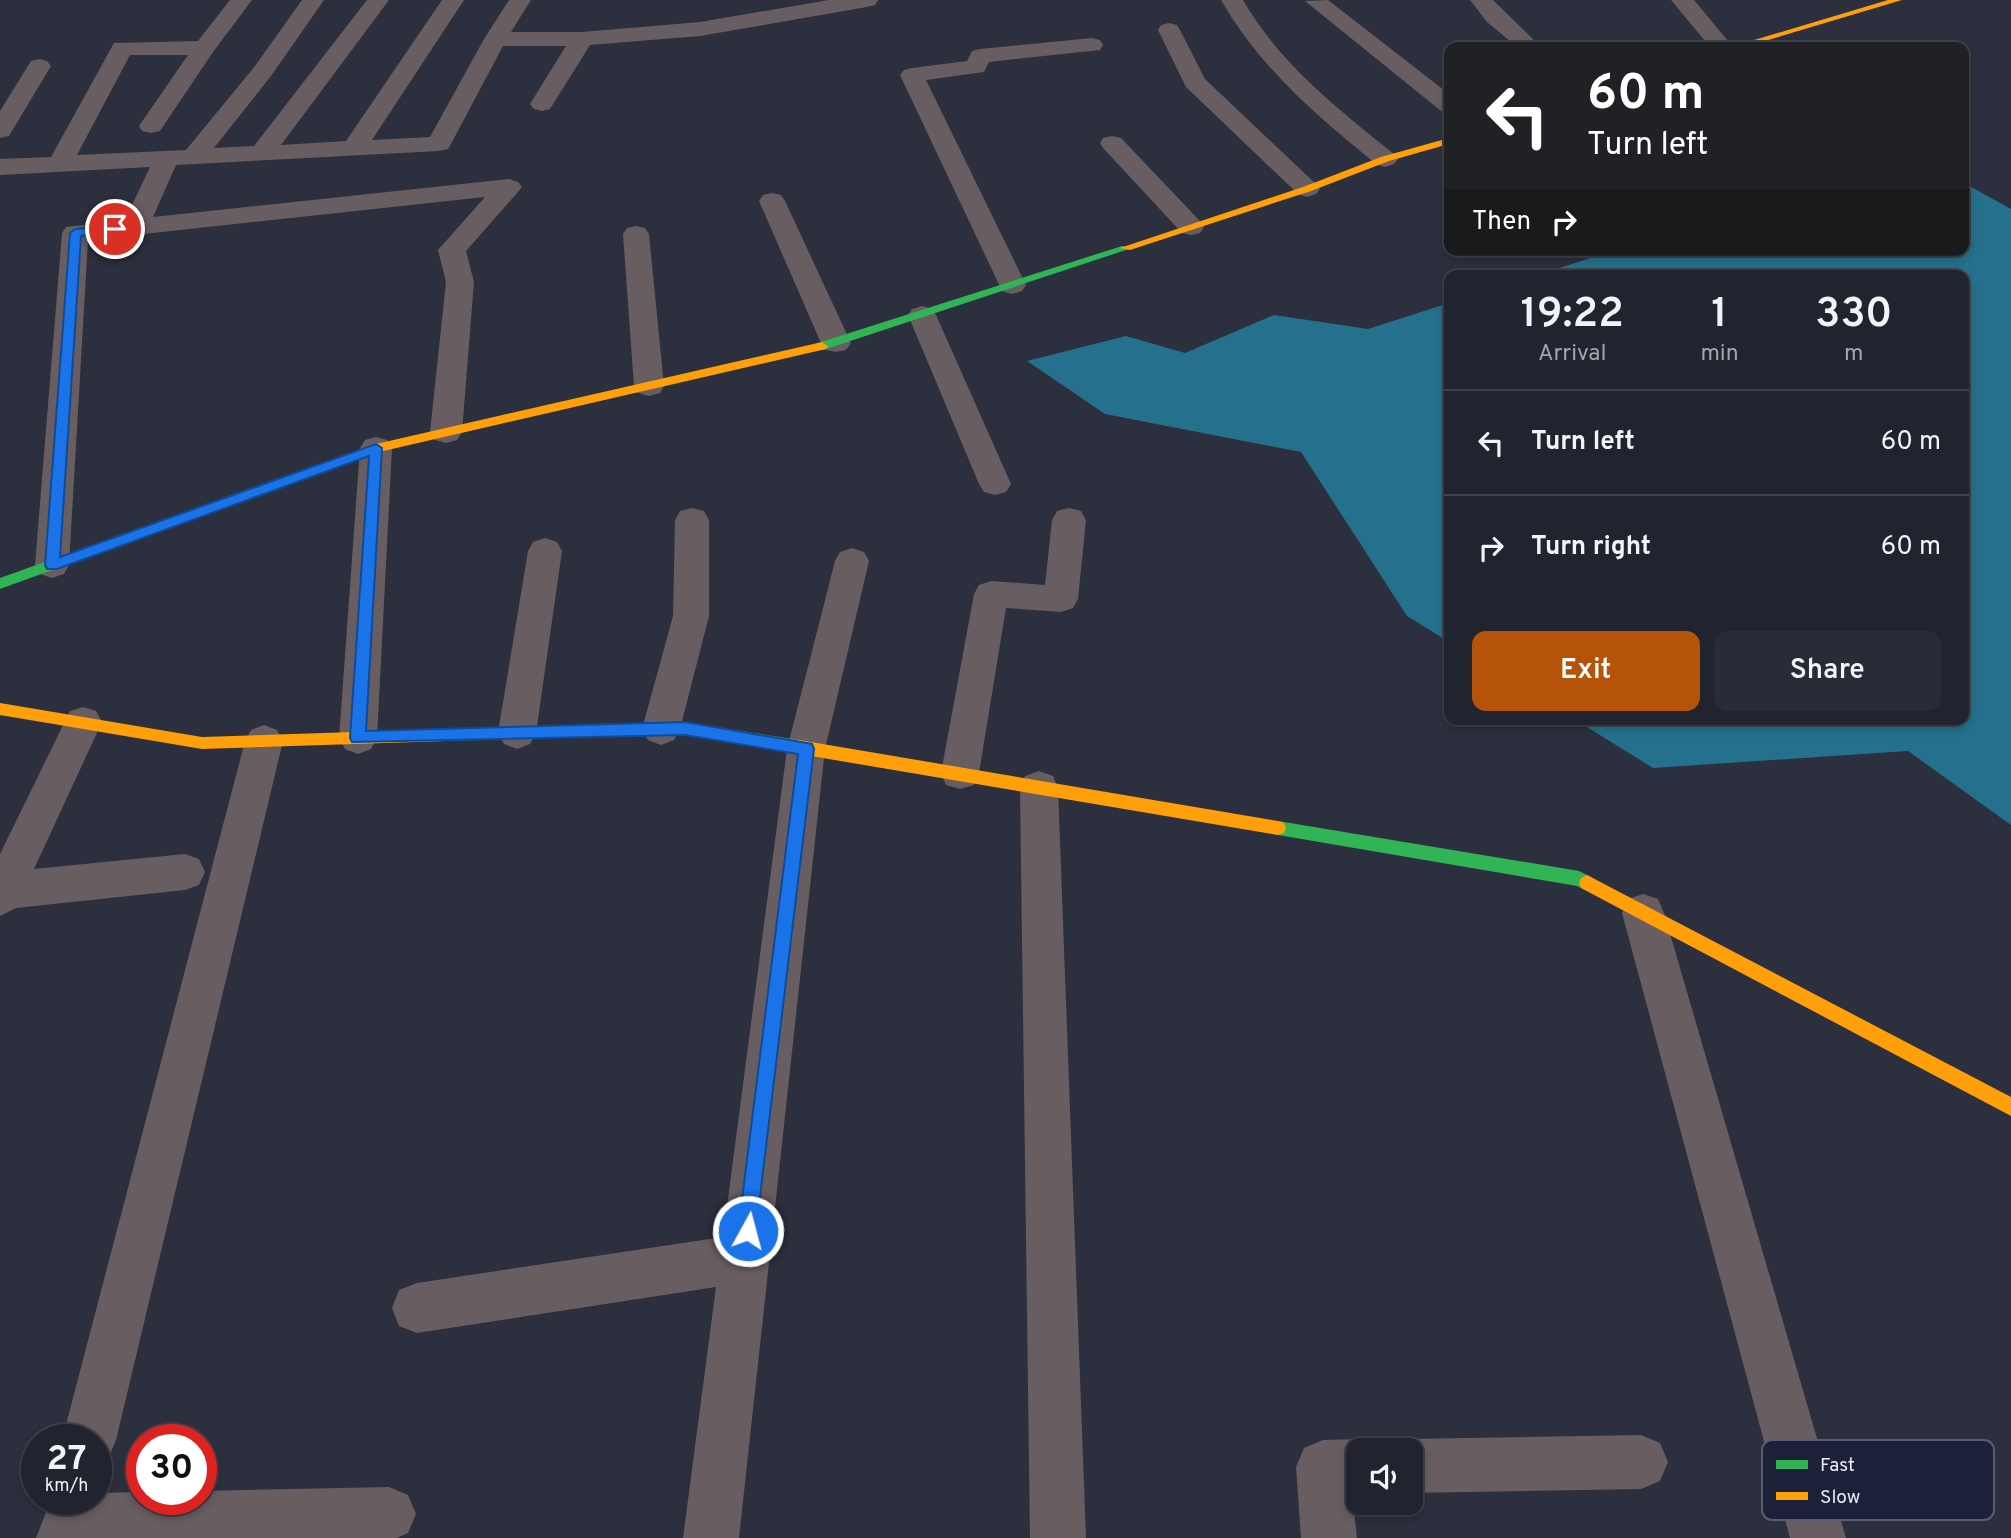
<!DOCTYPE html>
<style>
body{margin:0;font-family:Overpass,sans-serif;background:#292b36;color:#f1f3f6;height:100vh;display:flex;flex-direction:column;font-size:26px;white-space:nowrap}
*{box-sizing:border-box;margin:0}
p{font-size:23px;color:#a2a4aa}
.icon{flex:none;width:38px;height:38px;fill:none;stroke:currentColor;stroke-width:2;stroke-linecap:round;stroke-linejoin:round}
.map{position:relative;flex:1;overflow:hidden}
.panel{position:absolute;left:1444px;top:270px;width:525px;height:455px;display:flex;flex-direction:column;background:#21232e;border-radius:14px;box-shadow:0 4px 10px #0003,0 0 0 2px #3e404a}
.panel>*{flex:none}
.guide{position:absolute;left:1444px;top:42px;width:525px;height:214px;border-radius:14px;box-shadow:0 4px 10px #0003,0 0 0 2px #3e404a;background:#202124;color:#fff;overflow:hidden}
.fabs{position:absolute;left:1346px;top:1438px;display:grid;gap:14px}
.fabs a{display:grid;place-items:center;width:77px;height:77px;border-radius:14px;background:#21232e;box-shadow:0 4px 10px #0003,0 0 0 2px #3e404a;font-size:35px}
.speed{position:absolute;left:21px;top:1424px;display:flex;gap:14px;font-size:35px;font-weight:700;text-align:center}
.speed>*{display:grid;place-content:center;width:91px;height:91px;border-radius:50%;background:#21232e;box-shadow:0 4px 10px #0003,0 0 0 2px #3e404a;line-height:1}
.speed small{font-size:18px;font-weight:400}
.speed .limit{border:10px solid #d22;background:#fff;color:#111}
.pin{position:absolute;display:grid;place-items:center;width:60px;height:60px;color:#fff;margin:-30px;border:4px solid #fff;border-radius:50%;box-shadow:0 2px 7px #0007}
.me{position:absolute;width:77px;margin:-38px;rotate:7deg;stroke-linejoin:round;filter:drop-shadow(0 0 5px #0008)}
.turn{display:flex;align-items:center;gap:24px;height:147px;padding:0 28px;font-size:32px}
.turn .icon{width:91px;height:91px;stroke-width:2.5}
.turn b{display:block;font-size:49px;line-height:60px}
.then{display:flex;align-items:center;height:66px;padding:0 28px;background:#0003;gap:14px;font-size:26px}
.eta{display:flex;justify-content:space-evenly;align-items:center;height:119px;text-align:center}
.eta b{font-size:42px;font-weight:600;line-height:49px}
.primary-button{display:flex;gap:14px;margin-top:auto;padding:14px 28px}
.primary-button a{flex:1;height:80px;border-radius:14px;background:#b45309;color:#fff;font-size:28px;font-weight:600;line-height:80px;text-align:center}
.primary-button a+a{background:#292b36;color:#f1f3f6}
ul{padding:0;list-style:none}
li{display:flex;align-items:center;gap:21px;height:105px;padding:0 28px;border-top:2px solid #3e404a}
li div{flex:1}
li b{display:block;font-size:26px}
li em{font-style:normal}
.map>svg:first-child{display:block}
.water{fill:#25708c}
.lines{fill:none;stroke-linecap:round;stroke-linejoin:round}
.street{fill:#685d60;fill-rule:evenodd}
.fast{fill:#30b455;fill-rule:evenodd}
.slow{fill:#ff9f0a;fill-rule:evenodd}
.route{fill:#1a73e8;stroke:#114b97;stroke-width:2}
.key{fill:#1c2039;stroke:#595d74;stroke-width:2}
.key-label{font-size:19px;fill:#e7ebfc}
</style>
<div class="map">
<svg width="2011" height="1538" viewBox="0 0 2011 1538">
<rect width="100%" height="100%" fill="#2c2f3d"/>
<g class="water">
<polygon points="1964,183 2011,209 2011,825 1908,751 1653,768 1574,719 1964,719 1964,275 1538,275 1615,250 1964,250"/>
<polygon points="1449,303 1449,642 1407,616 1301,452 1105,414 1027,361 1126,336 1185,353 1274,315 1368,329"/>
</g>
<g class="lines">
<g class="street">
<polygon points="230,0 252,0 213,52 160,131 151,133 142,131 139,126 188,55 130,55 77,155 186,150 255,66 302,0 324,0 271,76 214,148 254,146 367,0 389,0 281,145 346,141 442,0 464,0 372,140 430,137 484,39 509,0 531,0 511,32 582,32 700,22 829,0 878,0 875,5 867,7 700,36 590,45 550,109 542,111 534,109 530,104 566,46 503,46 451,144 448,149 439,151 176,165 153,217 509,179 518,182 522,187 518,192 466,251 474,282 462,432 457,440 446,443 435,440 430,432 446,282 438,250 485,197 88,240 69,565 64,574 52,578 40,574 35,565 62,233 66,227 125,220 150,167 0,175 0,159 51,157 114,43 198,41"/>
<path d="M1221 0H1243C1280 64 1337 108 1394 154L1398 159 1394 164 1385 167 1376 164C1316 115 1260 68 1221 0Z"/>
<polygon points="1328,0 1449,94 1449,113 1441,111 1305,1"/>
<polygon points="1470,0 1493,0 1541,47 1517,47 1487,22"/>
<polygon points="1671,0 1694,0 1733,47 1710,47"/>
<polygon points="1169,23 1177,25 1180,30 1205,79 1316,184 1320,189 1316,194 1307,197 1298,194 1186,87 1158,30 1161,25"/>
<polygon points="1092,38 1100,40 1103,45 1100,50 989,62 984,72 926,80 1026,285 1022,291 1012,294 1002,291 900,75 904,70 912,68 967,61 972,51 980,49"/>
<polygon points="39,59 47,61 51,66 9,136 0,138 0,111 31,61"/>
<polygon points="1112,136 1121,138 1200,221 1204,227 1200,233 1191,235 1182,233 1103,148 1100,143 1103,138"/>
<polygon points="772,193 781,195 785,201 851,343 846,350 836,352 826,350 821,343 759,201 763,195"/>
<polygon points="636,226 645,228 649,234 664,386 660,393 649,396 638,393 634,386 623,234 627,228"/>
<polygon points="922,306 932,309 936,315 1011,484 1006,492 995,495 984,492 979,484 908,315 912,309"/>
<polygon points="376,437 387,440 392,448 377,738 371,749 358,754 345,749 339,738 360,448 365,440"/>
<polygon points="692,508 704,511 709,520 709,616 680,729 674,740 661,745 648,740 642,729 673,616 675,520 680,511"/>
<polygon points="1069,508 1081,511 1086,520 1078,599 1073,608 1061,612 1006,608 979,773 974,785 960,789 946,785 941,773 974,594 979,585 991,581 1045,585 1052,520 1057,511"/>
<polygon points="545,538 557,542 562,551 536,733 530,744 517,749 504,744 498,733 528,551 533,542"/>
<polygon points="852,548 864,552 869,561 825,749 739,1538 683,1538 716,1287 417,1333 399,1326 392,1308 399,1290 417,1283 723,1237 787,749 835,561 840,552"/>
<polygon points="83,707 96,711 102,722 34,869 185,854 199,859 205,872 199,885 185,890 16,908 0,916 0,854 70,711"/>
<polygon points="264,725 277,730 283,741 116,1440 108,1459 96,1464 96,1440 62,1440 245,741 251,730"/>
<polygon points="1039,771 1053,776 1058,788 1086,1538 1030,1538 1020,788 1025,776"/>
<polygon points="1643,894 1658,899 1664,913 1846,1538 1790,1538 1622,913 1628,899"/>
<polygon points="1641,1435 1660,1443 1668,1462 1660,1481 1641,1489 1410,1493 1410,1451 1389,1451 1391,1447 1410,1439"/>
<polygon points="1358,1439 1377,1447 1379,1451 1358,1451 1358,1493 1352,1493 1357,1538 1301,1538 1296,1467 1304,1448 1323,1440"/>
<polygon points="389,1487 408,1495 416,1514 408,1533 397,1538 36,1538 50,1502 96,1500 96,1493 142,1492 142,1500 201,1500 201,1491"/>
</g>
<g class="fast">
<polygon points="1122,246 1132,248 826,349 822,350 816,346 818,343"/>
<polygon points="251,488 256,490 256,496 0,589 0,578"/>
<polygon points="685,722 799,740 804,742 807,747 804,752 799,754 685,734 447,741 442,740 439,735 442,730 447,729"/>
<polygon points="1278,821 1579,871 1593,878 1595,883 1593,888 1587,891 1577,886 1278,835 1272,833 1270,828 1272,823"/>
</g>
<g class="slow">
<polygon points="1888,0 1902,0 1745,47 1731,47"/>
<polygon points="1449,138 1449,144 1389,161 1311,191 1130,250 1120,248 1303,187 1381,157"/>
<polygon points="822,342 828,346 826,349 379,452 256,496 246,496 244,493 246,490 376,444"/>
<polygon points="0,703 202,737 447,729 452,730 455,735 452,740 447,741 202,749 0,715"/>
<polygon points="799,740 1278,821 1284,823 1286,828 1284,833 1278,835 799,754 794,752 791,747 794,742"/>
<polygon points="1587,875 2011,1097 2011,1116 1581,888 1579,883 1581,878"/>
</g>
</g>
<polygon class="route" points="115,225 121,229 119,231 81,236 60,557 376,444 382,448 366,731 685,722 812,744 814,749 755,1238 748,1241 741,1238 738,1231 798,754 685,735 352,742 350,738 369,456 57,569 47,569 45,565 70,233 75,229"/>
<rect x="1762" y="1440" width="232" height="80" rx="10" class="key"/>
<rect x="1776" y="1460" width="32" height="9" fill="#30b455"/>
<rect x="1776" y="1492" width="32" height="8" fill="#ff9f0a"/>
<g class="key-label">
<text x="1820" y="1471">Fast</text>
<text x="1820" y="1503">Slow</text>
</g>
</svg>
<div class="fabs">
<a><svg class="icon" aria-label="sound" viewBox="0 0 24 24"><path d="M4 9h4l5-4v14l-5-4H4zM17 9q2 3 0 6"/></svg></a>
</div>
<div class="speed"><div>27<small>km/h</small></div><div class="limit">30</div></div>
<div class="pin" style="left:115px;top:229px;background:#d93025"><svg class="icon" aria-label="arrive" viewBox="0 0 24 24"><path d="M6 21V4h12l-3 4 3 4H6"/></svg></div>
<svg class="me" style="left:748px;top:1231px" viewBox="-20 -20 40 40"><circle r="17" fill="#1a73e8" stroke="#fff" stroke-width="3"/><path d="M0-11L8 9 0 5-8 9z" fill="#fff"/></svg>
<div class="guide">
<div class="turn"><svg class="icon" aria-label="left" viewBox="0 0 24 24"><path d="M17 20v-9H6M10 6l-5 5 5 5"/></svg><div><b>60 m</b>Turn left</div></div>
<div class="then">Then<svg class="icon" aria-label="right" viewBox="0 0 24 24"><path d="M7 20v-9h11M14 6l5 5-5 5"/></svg></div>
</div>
<section class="panel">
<div class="eta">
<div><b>19:22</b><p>Arrival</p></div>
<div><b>1</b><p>min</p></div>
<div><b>330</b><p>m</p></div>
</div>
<ul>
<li><svg class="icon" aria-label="left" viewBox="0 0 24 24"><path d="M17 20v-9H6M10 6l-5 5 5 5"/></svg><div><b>Turn left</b></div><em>60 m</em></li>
<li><svg class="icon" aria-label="right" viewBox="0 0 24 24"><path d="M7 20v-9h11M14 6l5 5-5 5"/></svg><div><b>Turn right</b></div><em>60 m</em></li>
</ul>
<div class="primary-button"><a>Exit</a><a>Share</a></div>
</section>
</div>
